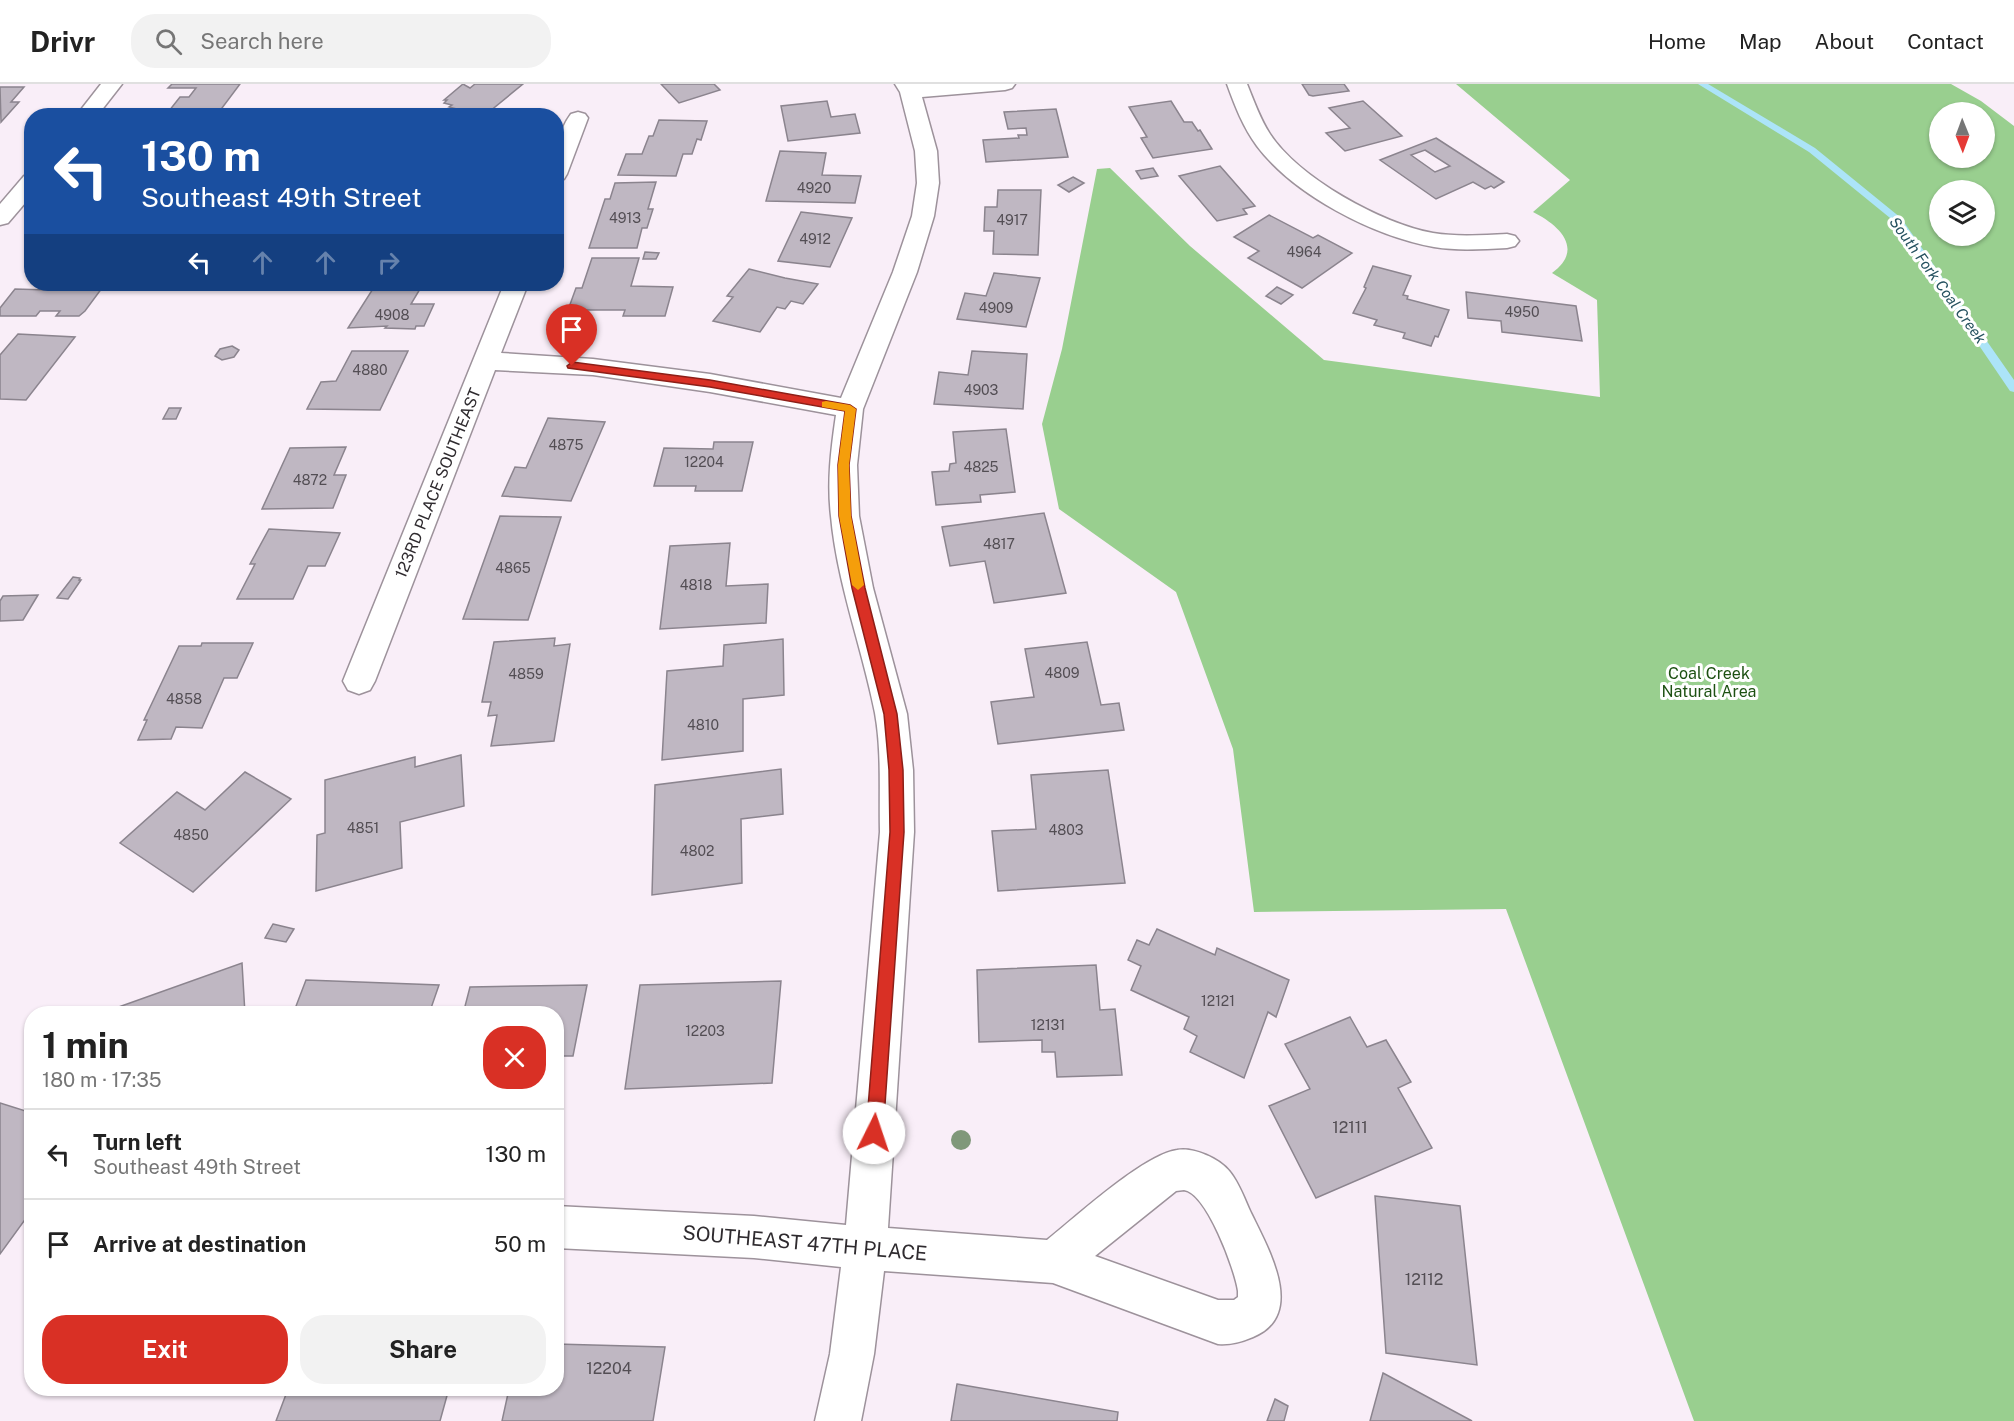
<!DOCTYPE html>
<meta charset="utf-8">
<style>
body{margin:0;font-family:"Public Sans",sans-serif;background:#f2f2f2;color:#222;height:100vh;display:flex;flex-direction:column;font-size:22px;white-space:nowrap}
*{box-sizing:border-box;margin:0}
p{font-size:20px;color:#767676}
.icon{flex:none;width:33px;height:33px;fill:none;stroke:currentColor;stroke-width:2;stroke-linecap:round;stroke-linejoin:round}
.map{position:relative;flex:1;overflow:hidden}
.drawer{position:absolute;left:24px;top:922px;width:540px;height:390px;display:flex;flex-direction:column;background:#fff;border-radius:24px;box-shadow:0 2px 4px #0004}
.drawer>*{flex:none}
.guide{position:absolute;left:24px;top:24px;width:540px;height:183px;border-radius:24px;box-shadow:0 2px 4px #0004;background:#1a4fa0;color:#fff;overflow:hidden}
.needle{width:39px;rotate:179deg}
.fabs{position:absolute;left:1929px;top:18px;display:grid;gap:12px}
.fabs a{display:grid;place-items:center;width:66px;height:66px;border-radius:50%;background:#fff;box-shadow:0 2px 4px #0004;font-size:30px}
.pin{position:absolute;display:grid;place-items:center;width:51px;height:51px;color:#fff;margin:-62px -26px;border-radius:50% 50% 50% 0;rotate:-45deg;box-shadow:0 0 6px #0007}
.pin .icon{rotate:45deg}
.me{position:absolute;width:66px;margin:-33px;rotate:4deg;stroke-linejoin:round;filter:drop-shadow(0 0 4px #0008)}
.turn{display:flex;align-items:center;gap:21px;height:126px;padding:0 18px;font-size:27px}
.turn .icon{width:78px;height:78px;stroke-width:2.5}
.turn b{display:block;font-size:42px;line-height:51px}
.lanes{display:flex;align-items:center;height:57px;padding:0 18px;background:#0003;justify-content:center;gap:30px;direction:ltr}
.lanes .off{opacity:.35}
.round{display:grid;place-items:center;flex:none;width:63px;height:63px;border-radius:24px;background:#f2f2f2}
.overview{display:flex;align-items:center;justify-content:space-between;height:102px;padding:0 18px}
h1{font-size:36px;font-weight:700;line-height:45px}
.button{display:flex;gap:12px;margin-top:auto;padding:12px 18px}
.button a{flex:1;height:69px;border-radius:24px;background:#d93025;color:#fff;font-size:24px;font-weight:700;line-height:69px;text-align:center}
.button a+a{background:#f2f2f2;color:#222}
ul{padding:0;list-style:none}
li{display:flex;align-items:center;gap:18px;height:90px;padding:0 18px;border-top:2px solid #e0e0e0}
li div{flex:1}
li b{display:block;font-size:22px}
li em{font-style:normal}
header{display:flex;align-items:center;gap:36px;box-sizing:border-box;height:84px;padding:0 30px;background:#fff;border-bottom:2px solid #e0e0e0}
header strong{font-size:28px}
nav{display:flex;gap:33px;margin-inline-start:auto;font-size:21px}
.search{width:420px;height:54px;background:#f2f2f2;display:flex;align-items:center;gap:15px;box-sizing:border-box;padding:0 21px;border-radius:24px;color:#767676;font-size:22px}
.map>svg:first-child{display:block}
.forest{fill:#99cf8f;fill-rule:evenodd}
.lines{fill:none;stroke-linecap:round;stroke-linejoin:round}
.stream{fill:#ace4f8;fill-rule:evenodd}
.building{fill:#bfb7c2;stroke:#8b848e;stroke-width:1.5;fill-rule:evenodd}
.minor-casing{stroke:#9d929b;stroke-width:3}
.minor{fill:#fff;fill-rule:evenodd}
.tree{fill:#80987a}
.route{fill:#d93025;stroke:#8d1f18;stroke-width:1.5}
.slow{fill:#f59e0b}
.labels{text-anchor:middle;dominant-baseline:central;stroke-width:6;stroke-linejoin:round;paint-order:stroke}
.number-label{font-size:14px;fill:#534e54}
.far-water-label{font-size:15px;font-style:italic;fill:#265260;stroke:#fff}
.street-label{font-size:16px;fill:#2f2b2f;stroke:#fff}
.park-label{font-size:16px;fill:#1d5112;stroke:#fff}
.near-number-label{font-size:16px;fill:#534e54}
.near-street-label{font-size:20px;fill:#2f2b2f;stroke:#fff}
</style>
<header>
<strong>Drivr</strong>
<div class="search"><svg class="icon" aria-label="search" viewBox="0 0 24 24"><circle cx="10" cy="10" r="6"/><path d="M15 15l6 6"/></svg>Search here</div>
<nav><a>Home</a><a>Map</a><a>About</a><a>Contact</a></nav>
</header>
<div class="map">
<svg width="2014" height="1337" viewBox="0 0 2014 1337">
<rect width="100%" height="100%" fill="#f9eef8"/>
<path class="forest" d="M1456 0H1951L1981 17 2014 42V1337H1694L1506 825 1254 828 1233 665 1176 508 1059 425 1042 340 1062 265 1097 85 1110 84 1190 162 1324 276 1600 313 1597 216 1552 189C1585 165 1559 141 1533 128L1570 96ZM1940 28H1984V74H1940ZM1940 106H1984V152H1940Z"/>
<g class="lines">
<polygon class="stream" points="1698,0 1708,0 1815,64 1901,134 2014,296 2014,308 2010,307 1895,138 1809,68"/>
</g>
<g class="building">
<polygon points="172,0 240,0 216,32 165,32 180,13 189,13 196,4 168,4"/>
<polygon points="463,0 470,4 475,0 523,0 484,32 449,23 452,21 444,19 447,16 444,16"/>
<polygon points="661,0 714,0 720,6 679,19"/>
<polygon points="1302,0 1344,0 1349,7 1313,12 1309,11"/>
<polygon points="0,3 24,3 11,18 19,18 1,38"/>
<polygon points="827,17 831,33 855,30 860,49 788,57 781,22"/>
<polygon points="1171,17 1184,38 1192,38 1198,47 1200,46 1212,65 1153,74 1141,54 1147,53 1129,23"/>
<polygon points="1363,17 1402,52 1345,67 1326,49 1350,44 1329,24"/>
<polygon points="1056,25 1068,73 986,78 983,56 1019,54 1018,51 1027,51 1026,44 1008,45 1004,28"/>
<polygon points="659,36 707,37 701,56 697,55 692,70 683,70 676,92 618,91 626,70 642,70 649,52 653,52"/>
<path d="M1436 54 1504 98 1494 104 1491 102 1485 105 1473 98 1436 115 1380 76ZM1425 66 1450 82 1435 88 1411 71Z"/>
<polygon points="780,67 826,69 822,91 861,92 855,119 766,117"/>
<polygon points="1220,82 1255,122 1243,125 1247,130 1217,137 1179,92"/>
<polygon points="1153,84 1158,92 1141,95 1136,87"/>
<polygon points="1073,93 1084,99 1069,108 1058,101"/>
<polygon points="656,98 648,125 653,125 647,144 642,144 637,164 589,164 605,115 610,115 615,99"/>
<polygon points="998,106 1041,106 1038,171 993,170 994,147 984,147 985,123 997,123"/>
<polygon points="801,128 852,134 830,183 778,177"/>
<polygon points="1269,131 1313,154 1318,151 1352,169 1302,204 1248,174 1259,167 1234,153"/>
<polygon points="645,168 659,169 656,175 643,175"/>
<polygon points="592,174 639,174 631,202 673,203 665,232 623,232 625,226 568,226 576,204 582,204"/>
<polygon points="1373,182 1411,192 1403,211 1408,212 1407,215 1449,226 1438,253 1435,252 1431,262 1403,254 1405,249 1374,241 1377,236 1353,229 1366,204 1364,203"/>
<polygon points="749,185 785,194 818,200 803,220 791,217 785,225 777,223 760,248 713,237 733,213 727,212"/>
<polygon points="994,189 1040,194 1026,243 957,235 965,209 986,212"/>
<polygon points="52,200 105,200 85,227 79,232 56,232 60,227 40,227 36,232 0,232 0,224 15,205 48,206"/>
<polygon points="376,200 423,200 411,220 434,220 424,242 416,242 415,245 385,244 387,242 348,244"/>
<polygon points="1277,203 1293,211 1281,220 1266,212"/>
<polygon points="1466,208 1576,222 1582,257 1502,248 1501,237 1468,234"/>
<polygon points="18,250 75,253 26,316 0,315 0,271"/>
<polygon points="232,262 239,266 234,273 222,276 215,272 220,265"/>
<polygon points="352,267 408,267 380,326 307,325 321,298 336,297"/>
<polygon points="972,267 1027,270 1023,325 934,320 939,288 968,291"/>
<polygon points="169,324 181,324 176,335 163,335"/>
<polygon points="548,334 605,338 571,417 502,412 515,383 526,384"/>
<polygon points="1006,345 1015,408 980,411 981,418 936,421 932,388 949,387 950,380 956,379 953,348"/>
<polygon points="714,358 753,358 742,407 695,407 696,402 654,402 664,364 713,365"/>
<polygon points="346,363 334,391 346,391 333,424 262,425 290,364"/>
<polygon points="1044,429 1066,509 994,519 985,477 950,482 942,443"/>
<polygon points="500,432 561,433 528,536 463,535"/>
<polygon points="269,445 340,449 325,482 308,482 293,515 237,515 255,480 250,480"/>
<polygon points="730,459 726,502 768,500 766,539 660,545 670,462"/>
<polygon points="73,493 80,494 79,496 81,496 68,515 57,514"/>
<polygon points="38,511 23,536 0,537 0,517 3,512"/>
<polygon points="555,554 554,562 570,560 554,657 491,662 497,631 488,632 491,618 482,618 494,558"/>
<polygon points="783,555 784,611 743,615 743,667 662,676 667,587 723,582 724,561"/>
<polygon points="1087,558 1101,621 1119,619 1124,646 998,660 991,618 1034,613 1025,565"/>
<polygon points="202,559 253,559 237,594 224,594 202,644 176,643 171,655 138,656 147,636 144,636 179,562 201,562"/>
<polygon points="461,671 464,722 400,738 402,784 316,807 317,751 325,749 325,696 415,673 415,683"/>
<polygon points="781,685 783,730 741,735 742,799 652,811 655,701"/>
<polygon points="1108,686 1125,799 998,807 992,747 1036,745 1031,691"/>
<polygon points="245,688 291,715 193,808 120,759 177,708 205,726"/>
<polygon points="273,840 294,845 286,858 265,854"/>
<polygon points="1157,845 1215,871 1217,864 1289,896 1276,933 1268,928 1244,994 1190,968 1197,952 1184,945 1189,933 1131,906 1141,882 1128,876 1137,856 1149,861"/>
<polygon points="242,879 245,930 99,930"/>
<polygon points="1096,881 1100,926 1115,925 1122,991 1057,993 1055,968 1042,968 1042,956 979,958 977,886"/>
<polygon points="306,896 439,901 429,930 293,930"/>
<polygon points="781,897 772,999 625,1005 640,901"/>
<polygon points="587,901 573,972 556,972 556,930 463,930 470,903"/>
<polygon points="1350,933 1367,963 1386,956 1411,998 1398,1004 1432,1064 1316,1114 1269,1022 1310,1005 1285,960"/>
<polygon points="0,1019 32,1029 32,1126 0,1170"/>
<polygon points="1375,1112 1460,1122 1477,1281 1386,1269"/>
<polygon points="556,1260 665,1263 653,1337 502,1337 509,1305 556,1305"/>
<polygon points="1383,1289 1472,1337 1370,1337"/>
<polygon points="957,1300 1118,1328 1117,1337 951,1337"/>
<polygon points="288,1305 453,1305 452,1309 448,1308 440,1337 276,1337"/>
<polygon points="1275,1315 1288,1322 1284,1337 1267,1337"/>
</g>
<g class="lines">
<defs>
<g id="minor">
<polygon points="101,0 122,0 97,32 76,32"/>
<path d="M895 0H1015L1012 4 1005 6 922 13 937 67 939 99 934 132 917 188 863 325 857 381 859 432 873 504 907 630 913 686 914 748 888 1144 1047 1156C1076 1133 1143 1071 1177 1066 1194 1063 1220 1075 1230 1088 1239 1099 1245 1116 1251 1129 1268 1164 1307 1231 1253 1253 1241 1258 1231 1261 1218 1260L1053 1199 884 1187 874 1270 861 1337H815L830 1270 841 1183 754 1174 556 1164V1122L754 1132 846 1141 880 748C879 709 882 667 875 629 862 563 837 499 831 432 827 398 831 365 836 331L710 308 593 291 495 286 375 597 370 606 359 610 348 606 343 597 504 200H528L501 269 593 275 710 290 841 314 893 188 912 132 917 99 915 67 900 8ZM1184 1106C1207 1109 1235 1186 1238 1207V1213L1234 1216H1218L1095 1172 1176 1107Z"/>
<path d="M1227 0H1247C1254 17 1260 35 1270 50 1299 94 1382 140 1433 149 1458 153 1483 151 1507 150L1515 152 1519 157 1515 162 1507 164C1483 165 1458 167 1434 163 1373 152 1294 111 1257 62 1243 43 1235 22 1227 0Z"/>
<path d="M578 28 585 30 588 34 567 90 564 95 556 96C556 72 556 50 571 30Z"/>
<polygon points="32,90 32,111 8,139 0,141 0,120 24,92"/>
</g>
</defs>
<use href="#minor" class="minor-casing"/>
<use href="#minor" class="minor"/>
</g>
<circle class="tree" cx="961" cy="1056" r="10"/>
<polygon class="route" points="572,278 710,296 850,321 856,325 849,381 851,432 865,504 897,630 903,686 904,748 883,1049 880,1055 874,1057 868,1055 866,1049 890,748 889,686 884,630 852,504 839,432 838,381 845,327 710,303 568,284 567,282"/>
<polygon class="slow" points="826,317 850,321 856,325 849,381 851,432 864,501 858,506 852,501 839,432 838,381 845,327 822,323 822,318"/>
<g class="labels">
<g class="number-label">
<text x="814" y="104">4920</text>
<text x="625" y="134">4913</text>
<text x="1012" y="136">4917</text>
<text x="815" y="155">4912</text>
<text x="1304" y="168">4964</text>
<text x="996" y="224">4909</text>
<text x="1522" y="228">4950</text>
<text x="392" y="231">4908</text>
<text x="370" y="286">4880</text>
<text x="981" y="306">4903</text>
<text x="566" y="361">4875</text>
<text x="704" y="378">12204</text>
<text x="981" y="383">4825</text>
<text x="310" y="396">4872</text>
<text x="999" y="460">4817</text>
<text x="513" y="484">4865</text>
<text x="696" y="501">4818</text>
<text x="1062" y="589">4809</text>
<text x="526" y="590">4859</text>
<text x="184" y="615">4858</text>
<text x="703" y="641">4810</text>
<text x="363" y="744">4851</text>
<text x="1066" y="746">4803</text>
<text x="191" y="751">4850</text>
<text x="697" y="767">4802</text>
<text x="1218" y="917">12121</text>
<text x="1048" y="941">12131</text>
<text x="705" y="947">12203</text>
</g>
<g class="far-water-label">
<text transform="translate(1938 196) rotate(54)">South Fork Coal Creek</text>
</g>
<g class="street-label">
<text transform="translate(438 399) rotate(-68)">123RD PLACE SOUTHEAST</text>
</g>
<g class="park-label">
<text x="1709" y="589">Coal Creek<tspan x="1709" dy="18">Natural Area</tspan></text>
</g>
<g class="near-number-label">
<text x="1350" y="1043">12111</text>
<text x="1424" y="1195">12112</text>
<text x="609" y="1284">12204</text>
</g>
<g class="near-street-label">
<text transform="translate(805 1159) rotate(5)">SOUTHEAST 47TH PLACE</text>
</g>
</g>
</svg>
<div class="fabs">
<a><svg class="needle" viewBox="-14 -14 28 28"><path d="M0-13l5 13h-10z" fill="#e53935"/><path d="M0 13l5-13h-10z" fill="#767676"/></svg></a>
<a><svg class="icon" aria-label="layers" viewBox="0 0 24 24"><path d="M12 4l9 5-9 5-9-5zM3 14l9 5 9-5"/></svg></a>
</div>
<div class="pin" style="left:572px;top:282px;background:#d93025"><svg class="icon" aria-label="arrive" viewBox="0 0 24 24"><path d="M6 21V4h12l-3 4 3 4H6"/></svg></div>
<svg class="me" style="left:874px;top:1049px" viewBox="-20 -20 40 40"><circle r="19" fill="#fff"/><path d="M0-13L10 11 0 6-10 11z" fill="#d93025"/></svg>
<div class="guide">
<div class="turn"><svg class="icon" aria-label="left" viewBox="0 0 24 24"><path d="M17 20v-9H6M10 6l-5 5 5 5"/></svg><div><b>130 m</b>Southeast 49th Street</div></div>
<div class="lanes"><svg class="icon" aria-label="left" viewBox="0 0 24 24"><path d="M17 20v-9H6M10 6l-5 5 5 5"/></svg><svg class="icon off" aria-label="ahead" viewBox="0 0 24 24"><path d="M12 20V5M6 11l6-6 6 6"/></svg><svg class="icon off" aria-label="ahead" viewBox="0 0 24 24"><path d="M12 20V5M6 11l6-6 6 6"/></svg><svg class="icon off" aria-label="right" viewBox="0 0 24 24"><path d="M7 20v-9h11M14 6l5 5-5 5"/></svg></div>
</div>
<section class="drawer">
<div class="overview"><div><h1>1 min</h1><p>180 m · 17:35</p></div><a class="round" style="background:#d93025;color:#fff"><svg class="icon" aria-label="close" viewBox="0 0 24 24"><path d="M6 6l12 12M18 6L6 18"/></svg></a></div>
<ul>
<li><svg class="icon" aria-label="left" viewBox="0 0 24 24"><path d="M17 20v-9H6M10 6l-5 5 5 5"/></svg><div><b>Turn left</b><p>Southeast 49th Street</p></div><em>130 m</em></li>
<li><svg class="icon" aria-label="arrive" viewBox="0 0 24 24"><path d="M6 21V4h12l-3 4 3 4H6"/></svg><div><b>Arrive at destination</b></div><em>50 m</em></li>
</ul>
<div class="button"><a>Exit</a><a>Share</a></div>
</section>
</div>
